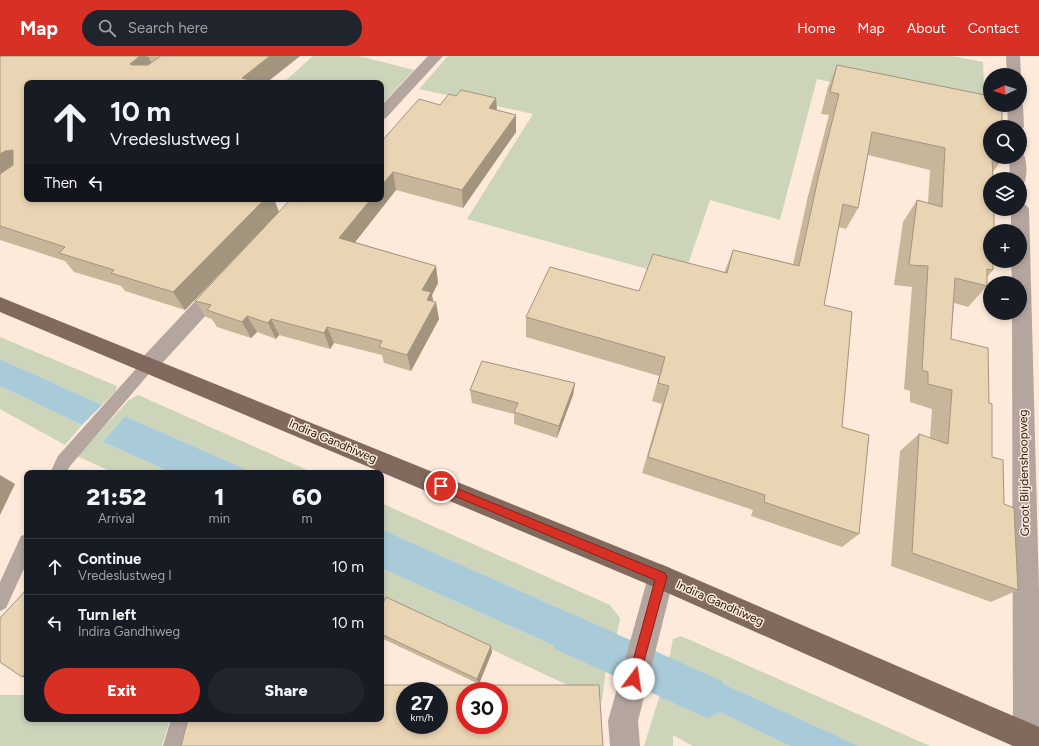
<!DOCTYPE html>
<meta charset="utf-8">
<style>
body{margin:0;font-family:Figtree,sans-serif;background:#20242c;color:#f1f3f6;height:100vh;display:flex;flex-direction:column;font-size:15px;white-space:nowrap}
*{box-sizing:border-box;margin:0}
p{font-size:13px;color:#9ea1a6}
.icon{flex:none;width:22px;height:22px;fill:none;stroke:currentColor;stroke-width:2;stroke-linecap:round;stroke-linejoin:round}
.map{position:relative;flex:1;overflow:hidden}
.drawer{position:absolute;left:24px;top:414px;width:360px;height:252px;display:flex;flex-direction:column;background:#171b24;border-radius:8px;box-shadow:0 2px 6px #0003}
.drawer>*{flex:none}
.hud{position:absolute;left:24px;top:24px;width:360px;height:122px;border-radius:8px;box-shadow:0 2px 6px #0003;background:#171b24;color:#f1f3f6;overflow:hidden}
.needle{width:26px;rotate:266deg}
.controls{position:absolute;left:983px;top:12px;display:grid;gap:8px}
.controls a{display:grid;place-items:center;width:44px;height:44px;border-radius:50%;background:#171b24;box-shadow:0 2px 6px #0003;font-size:20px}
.speed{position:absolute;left:396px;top:626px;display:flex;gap:8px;font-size:20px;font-weight:700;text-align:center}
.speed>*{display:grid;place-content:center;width:52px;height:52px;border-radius:50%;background:#171b24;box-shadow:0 2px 6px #0003;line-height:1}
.speed small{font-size:10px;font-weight:400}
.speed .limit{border:6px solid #d22;background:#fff;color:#111}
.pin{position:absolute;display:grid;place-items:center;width:34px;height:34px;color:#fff;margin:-17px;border:2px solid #fff;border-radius:50%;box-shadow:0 1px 4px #0007}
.me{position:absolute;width:44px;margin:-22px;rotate:14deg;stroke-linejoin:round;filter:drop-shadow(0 0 3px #0008)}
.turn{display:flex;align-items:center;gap:14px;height:84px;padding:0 20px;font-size:18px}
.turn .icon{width:52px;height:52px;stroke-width:2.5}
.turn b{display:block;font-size:28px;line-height:34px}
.then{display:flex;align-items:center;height:38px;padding:0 20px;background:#0003;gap:8px;font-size:15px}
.eta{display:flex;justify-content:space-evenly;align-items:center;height:68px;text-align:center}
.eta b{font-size:24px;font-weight:800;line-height:28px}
.button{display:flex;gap:8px;margin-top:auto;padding:8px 20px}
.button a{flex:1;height:46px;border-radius:24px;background:#d93025;color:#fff;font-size:16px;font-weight:800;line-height:46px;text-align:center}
.button a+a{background:#20242c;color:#f1f3f6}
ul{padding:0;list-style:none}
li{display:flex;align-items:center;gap:12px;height:56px;padding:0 20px;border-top:1px solid #363941}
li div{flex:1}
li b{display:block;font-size:15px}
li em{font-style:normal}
header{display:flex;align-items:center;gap:24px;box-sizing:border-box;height:56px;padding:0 20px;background:#d93025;color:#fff}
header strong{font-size:19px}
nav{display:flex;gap:22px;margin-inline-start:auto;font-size:14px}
.search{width:280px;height:36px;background:#20242c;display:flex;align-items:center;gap:10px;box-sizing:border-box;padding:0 14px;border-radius:22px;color:#9ea1a6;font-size:15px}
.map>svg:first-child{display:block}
.green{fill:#ccd5ba}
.water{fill:#a8cad9}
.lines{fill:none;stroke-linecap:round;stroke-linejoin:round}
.canal{fill:#a8cad9;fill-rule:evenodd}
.service{fill:#b4a59f;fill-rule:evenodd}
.minor{fill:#b4a59f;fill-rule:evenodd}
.primary{fill:#82695e;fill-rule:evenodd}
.wall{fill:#c8b69b}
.shaded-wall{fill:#a3947e}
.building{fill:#e9d4b4;stroke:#a3947e;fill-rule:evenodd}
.route{fill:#d93025;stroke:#8d1f18}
.labels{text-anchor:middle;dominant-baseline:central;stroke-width:3;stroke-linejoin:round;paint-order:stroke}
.street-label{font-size:12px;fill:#21170d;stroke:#fdeada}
</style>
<header>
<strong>Map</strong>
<div class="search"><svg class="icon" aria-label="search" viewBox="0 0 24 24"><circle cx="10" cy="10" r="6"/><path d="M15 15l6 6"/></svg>Search here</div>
<nav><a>Home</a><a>Map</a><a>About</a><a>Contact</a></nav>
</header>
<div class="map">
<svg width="1039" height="690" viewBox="0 0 1039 690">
<rect width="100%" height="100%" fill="#fdeada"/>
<g class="green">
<polygon points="313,0 359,0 414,14 381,49 381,27 283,27"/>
<polygon points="448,0 952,0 983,6 985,60 817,23 780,164 710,144 683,223 467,163 533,58 419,33"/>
<polygon points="0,281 117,330 116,335 102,349 0,303"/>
<polygon points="0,330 82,369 65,389 0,353"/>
<polygon points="138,339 314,417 254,417 125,360 103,386 172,417 114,417 77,400 129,344"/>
<polygon points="381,447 610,549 620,562 617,578 381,473"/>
<polygon points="381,512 606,613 602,645 381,542"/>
<polygon points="681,580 930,690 859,690 669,603 673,583"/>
<polygon points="663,629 790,690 693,690 673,679 673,690 644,690"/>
<polygon points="0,639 27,639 27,663 170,663 162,690 0,690"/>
</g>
<g class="water">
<polygon points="0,303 102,349 82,369 0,330"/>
<polygon points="125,360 254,417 172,417 103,386"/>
<polygon points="381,473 617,578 606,613 381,512"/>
<polygon points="669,603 859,690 790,690 663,629"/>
</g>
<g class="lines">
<polygon class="canal" points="570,557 722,625 729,640 722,655 707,662 555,593 549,578 555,563"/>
<g class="service">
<polygon points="148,303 153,305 155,309 153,313 70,410 66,417 50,417 58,400 143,305"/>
<polygon points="27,478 27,506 6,552 0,555 0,526 21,480"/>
<polygon points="171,663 191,663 183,690 163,690"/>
</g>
<g class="minor">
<polygon points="428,0 443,0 386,62 381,64 381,50"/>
<polygon points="1006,0 1020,0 1021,19 1020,21 1020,19 1007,19"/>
<polygon points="1020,46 1023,49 1024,71 1020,75 1020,71 1008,71 1007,49 1020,49"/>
<path d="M1020 97H1023C1027 104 1028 120 1024 127L1020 128V123H1010L1009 101H1020Z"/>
<polygon points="1020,147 1026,149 1029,153 1039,534 1039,690 1017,690 1013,681 1012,257 1020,257 1020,227 1012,227 1011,205 1020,205 1020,175 1011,175 1011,153 1020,153"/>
<polygon points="221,223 228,225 231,230 228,235 155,315 148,318 141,315 137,309 141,303 214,225"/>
<polygon points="661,508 670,512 674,521 638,665 640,690 610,690 608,665 648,521 652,512"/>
</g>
<polygon class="primary" points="0,241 670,512 1039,671 1039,690 1013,690 652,530 0,256"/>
</g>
<g class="wall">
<polygon points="0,0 300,0 266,27 27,27 27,143 274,143 279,156 185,254 125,235 121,230 74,216 65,205 0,184"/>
<polygon points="837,9 990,101 1003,101 1003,102 993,116 993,214 987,221 987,230 968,251 954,247 951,283 992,401 1004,448 1018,534 991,546 891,510 900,395 919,378 930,382 932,353 910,346 910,335 904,333 912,231 894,229 903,166 917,144 928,147 930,114 868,99 858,152 846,173 838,171 824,249 842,371 859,478 842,491 751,460 753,454 642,417 662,348 652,345 659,320 526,281 526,261 639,235 724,217 733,194 793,208 808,140 829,59 821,58 828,31"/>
<polygon points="456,40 496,42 497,54 516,59 516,76 463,152 396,134 355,186 436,210 438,227 432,239 433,246 439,263 411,315 384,307 382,299 334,287 330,293 279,279 276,283 257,276 251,282 217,271 212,263 206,261 195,245 304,146 381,143 381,86"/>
<polygon points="575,327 573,339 557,382 514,368 514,358 472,347 470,334"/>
<polygon points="381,551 492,596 479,628 381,582"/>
</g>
<g class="shaded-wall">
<polygon points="140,0 148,0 155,14 140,27 130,8"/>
<polygon points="270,0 300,0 266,27 244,27 242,22"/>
<polygon points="496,42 497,59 489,52"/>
<polygon points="516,59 516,76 463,152 462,134"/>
<polygon points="13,94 27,112 0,129 0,98 5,95"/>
<polygon points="393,116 396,134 345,199 339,182 371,143 381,143 381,130"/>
<polygon points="265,143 274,143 279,156 185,254 173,236"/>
<polygon points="436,210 438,227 432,239 434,250 436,246 439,263 411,315 407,299 422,234"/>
<polygon points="247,260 257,276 251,282 242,266"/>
<polygon points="271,263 279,279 276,283 268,267"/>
<polygon points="327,271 334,287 330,293 324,277"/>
<polygon points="575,327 573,339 557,382 559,370"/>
<polygon points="0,419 15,428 0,459"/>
<polygon points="491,590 492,596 479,628 477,623"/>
<polygon points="27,615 27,622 22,621"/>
</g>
<g class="building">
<polygon points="0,0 140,0 130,8 132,9 148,9 161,0 270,0 242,22 252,25 249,27 27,27 27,143 265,143 173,236 111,217 114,214 59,197 65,191 0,170 0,118 13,109 13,94 5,95 0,98"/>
<polygon points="837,9 990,40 990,49 1002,49 1002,71 990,71 990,101 992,101 993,123 990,123 990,153 994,153 994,175 990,175 990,205 993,205 993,214 987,213 987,230 955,222 951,283 988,292 989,347 992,348 992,401 1003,404 1004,448 1014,452 1018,534 912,497 919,378 948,388 952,334 928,328 928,316 922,314 928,210 909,209 917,144 942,151 945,92 872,76 858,152 843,148 824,249 852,256 842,371 869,379 859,478 764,446 765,439 648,401 669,330 658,327 665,301 526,261 550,211 639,235 653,198 727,217 733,194 799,210 819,118 839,38 830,36"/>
<polygon points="461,34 496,42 489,52 516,59 462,134 393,116 381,130 381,86 419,43 440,49 449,38 456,40"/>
<polygon points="291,143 304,146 307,143 371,143 339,182 436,210 422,234 431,236 427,244 436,246 407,299 379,291 382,285 327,271 324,277 271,263 268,267 247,260 242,266 207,254 211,249 195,245"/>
<polygon points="482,305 575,327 559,370 514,356 518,347 470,334"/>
<polygon points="27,533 27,615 22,621 0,606 0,562"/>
<polygon points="386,541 491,590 477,623 381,578 381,551"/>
<path d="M381 629H599L603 690H181L188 663H381ZM405 635H439V669H405ZM465 635H499V669H465Z"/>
</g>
<polygon class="route" points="441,426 665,517 667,521 638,627 634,629 629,627 628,623 655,524 438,433 436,430 438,427"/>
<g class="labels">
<g class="street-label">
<text transform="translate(333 385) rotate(23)">Indira Gandhiweg</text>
<text transform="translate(1024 417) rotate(-91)">Groot Blijdenshoopweg</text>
<text transform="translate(720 547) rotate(24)">Indira Gandhiweg</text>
</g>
</g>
</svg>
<div class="controls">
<a><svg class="needle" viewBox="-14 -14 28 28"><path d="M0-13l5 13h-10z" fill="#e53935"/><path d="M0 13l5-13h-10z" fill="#9ea1a6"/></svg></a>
<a><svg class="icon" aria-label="search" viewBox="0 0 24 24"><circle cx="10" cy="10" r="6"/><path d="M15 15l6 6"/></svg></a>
<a><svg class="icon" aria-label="layers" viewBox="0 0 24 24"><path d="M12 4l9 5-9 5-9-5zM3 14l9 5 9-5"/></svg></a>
<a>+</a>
<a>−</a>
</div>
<div class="speed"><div>27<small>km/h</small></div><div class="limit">30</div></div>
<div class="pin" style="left:441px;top:430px;background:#d93025"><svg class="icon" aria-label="arrive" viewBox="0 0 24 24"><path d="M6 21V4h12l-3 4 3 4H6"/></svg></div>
<svg class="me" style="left:634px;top:623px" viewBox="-20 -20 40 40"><circle r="19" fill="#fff"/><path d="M0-13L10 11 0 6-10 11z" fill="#d93025"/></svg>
<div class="hud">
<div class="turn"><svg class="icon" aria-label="ahead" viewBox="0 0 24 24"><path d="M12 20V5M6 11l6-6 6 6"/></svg><div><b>10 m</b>Vredeslustweg I</div></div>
<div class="then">Then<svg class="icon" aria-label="left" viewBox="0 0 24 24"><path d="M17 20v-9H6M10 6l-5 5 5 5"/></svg></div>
</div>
<section class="drawer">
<div class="eta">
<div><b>21:52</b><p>Arrival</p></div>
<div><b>1</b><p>min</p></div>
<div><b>60</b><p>m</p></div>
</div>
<ul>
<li><svg class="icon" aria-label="ahead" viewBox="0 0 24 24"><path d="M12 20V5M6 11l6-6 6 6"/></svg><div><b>Continue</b><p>Vredeslustweg I</p></div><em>10 m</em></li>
<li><svg class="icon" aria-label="left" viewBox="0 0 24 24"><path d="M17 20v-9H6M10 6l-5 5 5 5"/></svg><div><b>Turn left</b><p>Indira Gandhiweg</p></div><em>10 m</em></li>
</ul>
<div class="button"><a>Exit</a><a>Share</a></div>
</section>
</div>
